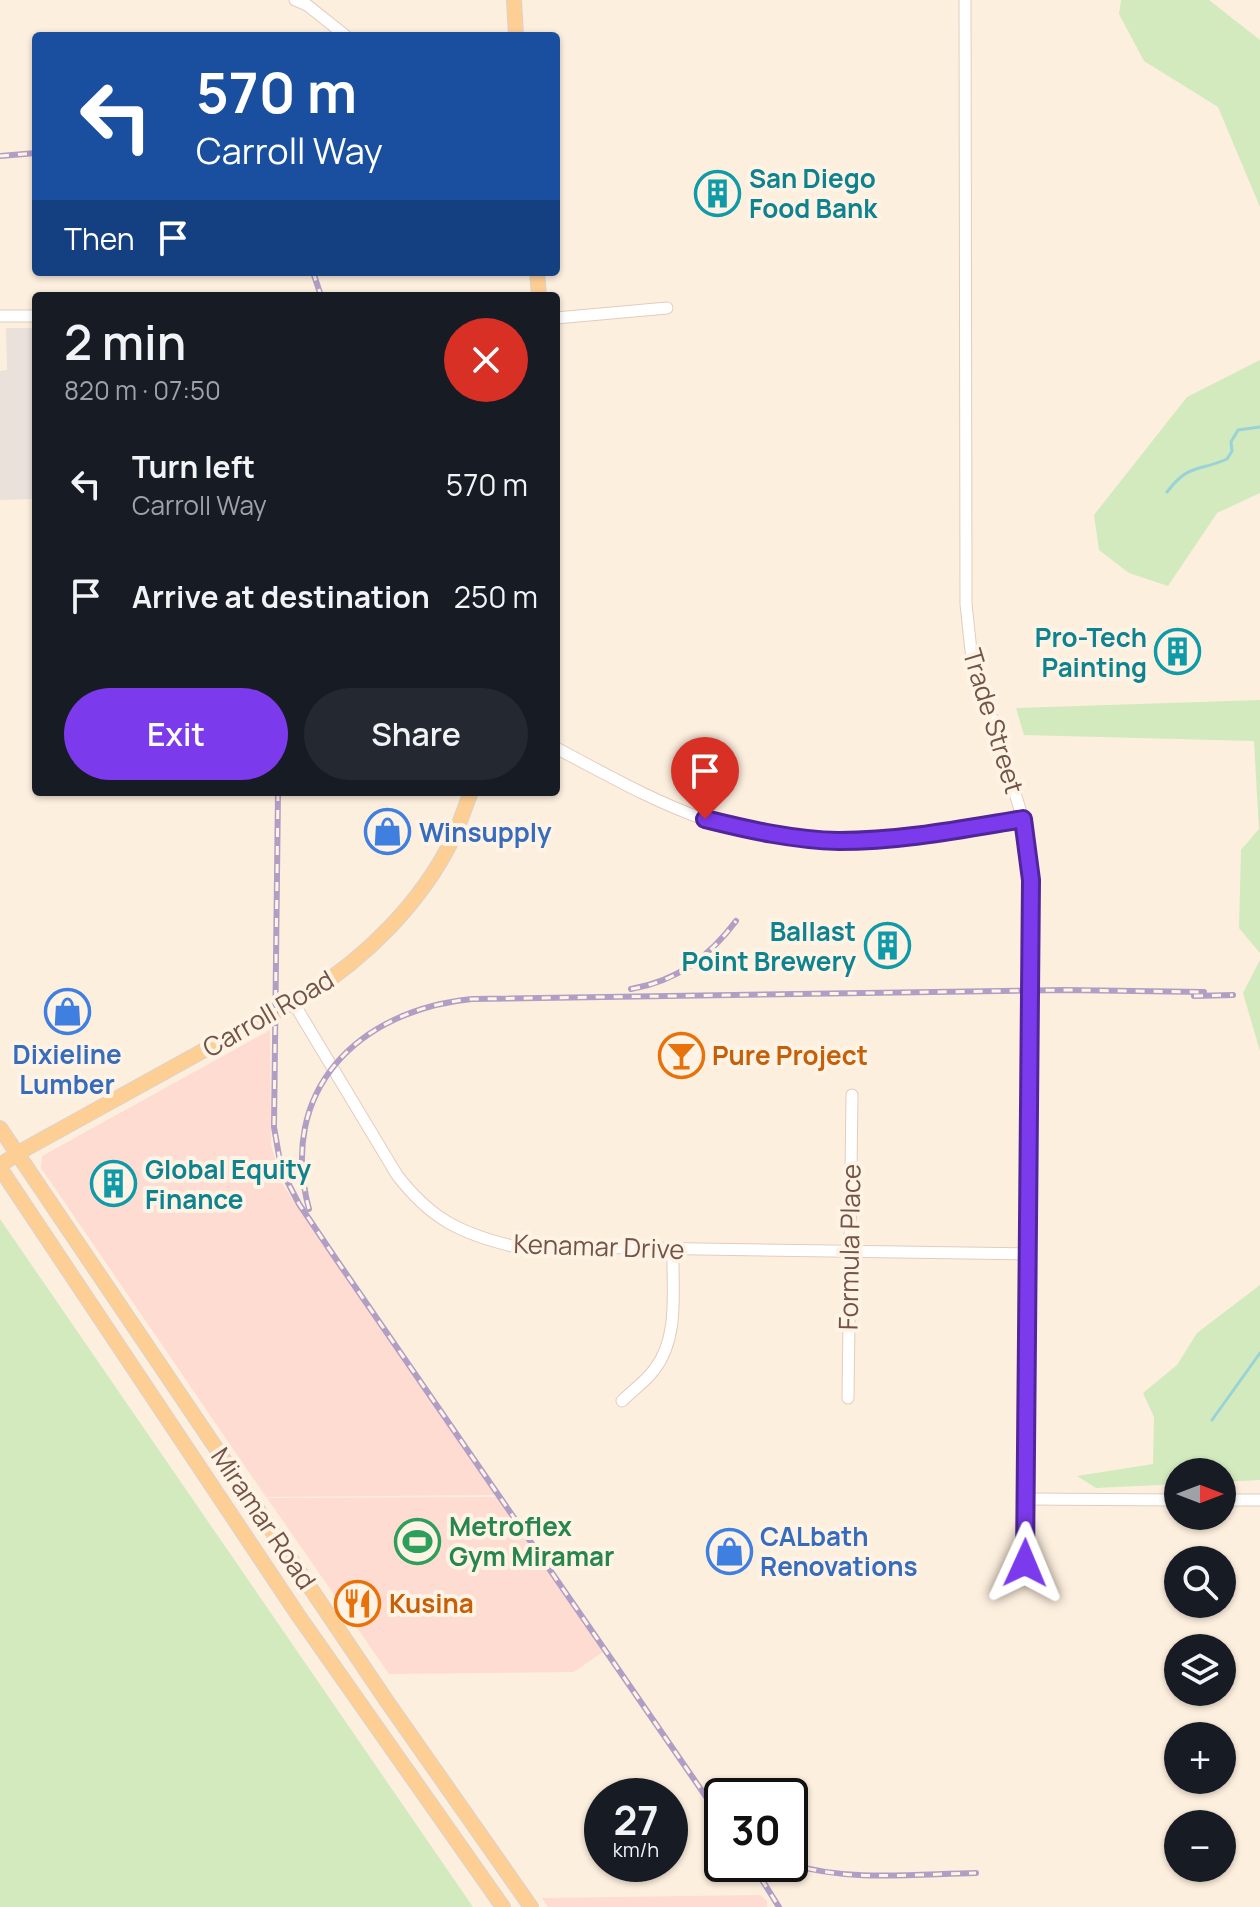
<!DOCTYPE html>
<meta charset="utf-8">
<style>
body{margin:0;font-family:Manrope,sans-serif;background:#242831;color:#f1f3f6;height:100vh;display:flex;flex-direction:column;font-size:30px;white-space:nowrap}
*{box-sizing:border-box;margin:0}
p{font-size:26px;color:#9ea1a6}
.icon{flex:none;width:44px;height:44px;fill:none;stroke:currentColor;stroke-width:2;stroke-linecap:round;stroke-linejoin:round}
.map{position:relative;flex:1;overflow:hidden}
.panel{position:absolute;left:32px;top:292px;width:528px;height:504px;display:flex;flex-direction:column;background:#171b24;border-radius:8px;box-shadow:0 2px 6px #0004}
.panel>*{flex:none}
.banner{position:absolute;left:32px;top:32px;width:528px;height:244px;border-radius:8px;box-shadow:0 2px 6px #0004;background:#1a4fa0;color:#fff;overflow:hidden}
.needle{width:52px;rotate:90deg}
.controls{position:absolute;left:1164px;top:1458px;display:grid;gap:16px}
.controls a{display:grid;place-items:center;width:72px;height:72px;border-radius:50%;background:#171b24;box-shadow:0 2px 6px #0004;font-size:40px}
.speed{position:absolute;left:584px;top:1778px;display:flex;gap:16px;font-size:40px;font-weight:700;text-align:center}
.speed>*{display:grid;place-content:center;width:104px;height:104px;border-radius:50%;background:#171b24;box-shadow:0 2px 6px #0004;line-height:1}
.speed small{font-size:20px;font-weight:400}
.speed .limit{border:4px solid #111;border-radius:12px;background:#fff;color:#111}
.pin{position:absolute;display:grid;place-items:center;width:68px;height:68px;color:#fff;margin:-82px -34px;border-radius:50% 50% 50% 0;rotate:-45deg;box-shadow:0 0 8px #0007}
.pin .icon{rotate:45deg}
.me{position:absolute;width:88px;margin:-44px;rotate:1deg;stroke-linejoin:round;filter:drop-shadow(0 0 6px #0008)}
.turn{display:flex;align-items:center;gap:28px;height:168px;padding:0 32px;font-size:36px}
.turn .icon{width:104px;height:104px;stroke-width:2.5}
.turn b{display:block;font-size:56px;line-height:68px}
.then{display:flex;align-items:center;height:76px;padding:0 32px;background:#0003;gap:16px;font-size:30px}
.round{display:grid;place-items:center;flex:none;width:84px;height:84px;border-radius:42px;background:#242831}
.overview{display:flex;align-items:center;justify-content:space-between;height:136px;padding:0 32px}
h1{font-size:48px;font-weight:600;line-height:60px}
.cta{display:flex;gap:16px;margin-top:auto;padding:16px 32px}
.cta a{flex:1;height:92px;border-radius:48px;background:#7c3aed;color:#fff;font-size:32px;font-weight:600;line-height:92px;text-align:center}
.cta a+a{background:#242831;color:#f1f3f6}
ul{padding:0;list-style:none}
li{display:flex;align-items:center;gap:24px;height:112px;padding:0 32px}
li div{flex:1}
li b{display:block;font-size:30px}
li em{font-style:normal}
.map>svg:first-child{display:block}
.commercial{fill:#fedcd1}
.industrial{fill:#eae1db}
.green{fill:#d2eabd}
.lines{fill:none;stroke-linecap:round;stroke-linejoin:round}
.stream{stroke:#99d3d8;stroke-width:3}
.minor-casing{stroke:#e3ccbd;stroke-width:13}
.major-casing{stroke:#dbd2cf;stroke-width:16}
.minor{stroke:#fff;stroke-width:11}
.major{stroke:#fecf94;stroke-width:14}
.rail-casing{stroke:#b09ec5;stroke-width:6}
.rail{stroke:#fff3e5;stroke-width:3;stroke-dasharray:9;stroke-linecap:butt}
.route-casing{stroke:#51269a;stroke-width:20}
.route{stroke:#7c3aed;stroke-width:14}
.labels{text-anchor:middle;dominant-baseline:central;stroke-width:8;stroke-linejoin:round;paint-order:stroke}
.culture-label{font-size:26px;font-weight:bold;fill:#0d838f;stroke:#fff3e5;text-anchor:start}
.street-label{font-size:26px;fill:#735346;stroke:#fff3e5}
.shop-label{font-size:26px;font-weight:bold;fill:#366cbe;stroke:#fff3e5;text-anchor:start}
.food-label{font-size:26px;font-weight:bold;fill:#c56008;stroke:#fff3e5;text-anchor:start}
.leisure-label{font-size:26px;font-weight:bold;fill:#27864d;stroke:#fff3e5;text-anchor:start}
</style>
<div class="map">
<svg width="1260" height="1907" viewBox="0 0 1260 1907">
<rect width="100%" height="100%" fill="#fdefde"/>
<g class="commercial">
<polygon points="270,1030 271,1144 281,1182 495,1495 266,1497 41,1168 42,1156"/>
<polygon points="496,1497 603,1652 574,1672 389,1674 267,1498"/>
<polygon points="760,1895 767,1901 767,1907 548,1907 542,1898"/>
</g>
<polygon class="industrial" points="6,328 36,328 36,499 0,500 0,371 7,370"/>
<g class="green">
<polygon points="1121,0 1209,0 1260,40 1260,207 1218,107 1144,61 1119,14"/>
<polygon points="1260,360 1260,493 1217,513 1168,586 1129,573 1099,550 1094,515 1187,397"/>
<polygon points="1260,700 1260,953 1239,928 1241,850 1259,829 1254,741 1024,735 1016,708"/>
<polygon points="1260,960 1260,1051 1243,993"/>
<polygon points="0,1219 473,1907 0,1907"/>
<polygon points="1260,1285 1260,1480 1222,1482 1222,1472 1178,1472 1178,1484 1096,1488 1077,1476 1153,1464 1154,1417 1143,1393 1177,1365 1197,1333"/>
</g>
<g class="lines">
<g class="stream">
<path d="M1167 492C1189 463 1198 472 1227 459L1232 451 1231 442 1238 430 1260 427"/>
<polyline points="1212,1420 1260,1353"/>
</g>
<defs>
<g id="minor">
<polyline points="295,0 307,5 346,36"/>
<polyline points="965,0 966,604 971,651 1023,819 1031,880 1025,1563 1009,1578"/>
<polyline points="0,316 36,316"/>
<polyline points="556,318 667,308"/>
<path d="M556 748C604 773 652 801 704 819 813 855 914 837 1023 819"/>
<path d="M293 1002 397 1175C430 1218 459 1233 512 1246L1028 1254"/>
<polyline points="848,1398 852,1095"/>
<path d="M622 1401C632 1391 645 1382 654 1370 680 1337 672 1289 673 1249"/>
<polyline points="1026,1499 1178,1500"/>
<polyline points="1222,1500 1260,1500"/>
</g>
<g id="major">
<polyline points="514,0 516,36"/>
<polyline points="537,272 539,296"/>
<path d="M252 1024C270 1014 289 1006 306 995 366 958 422 902 453 838 460 823 465 807 471 792"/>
<polyline points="0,1128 386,1700 531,1907"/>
<polyline points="0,1165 27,1148 248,1026"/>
<polyline points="0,1168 298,1615 503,1907"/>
</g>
</defs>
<use href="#minor" class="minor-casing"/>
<use href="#major" class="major-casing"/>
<use href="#minor" class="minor"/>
<use href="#major" class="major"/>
<defs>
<g id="rail">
<polyline points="0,156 36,153"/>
<polyline points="313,272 321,296"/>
<polyline points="278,792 274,1127 279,1156 286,1179 299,1204 336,1259 722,1820"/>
<path d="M631 989C677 981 709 957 736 921"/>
<polyline points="1194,996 1233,995"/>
<path d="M309 1209C277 1091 358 1010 472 999L1065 990 1204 992"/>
<polyline points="752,1864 779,1907"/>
<path d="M790 1864C849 1882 915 1874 976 1873"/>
</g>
</defs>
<use href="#rail" class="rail-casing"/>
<use href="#rail" class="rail"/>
</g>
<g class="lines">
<defs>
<path id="route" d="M705 819C749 830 794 840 839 841 901 841 962 829 1023 819L1031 880 1025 1563"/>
</defs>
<use href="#route" class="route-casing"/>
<use href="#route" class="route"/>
</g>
<defs>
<symbol id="building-ring" viewBox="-11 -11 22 22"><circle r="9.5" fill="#fff3e5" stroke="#0f9aa8" stroke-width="1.5"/><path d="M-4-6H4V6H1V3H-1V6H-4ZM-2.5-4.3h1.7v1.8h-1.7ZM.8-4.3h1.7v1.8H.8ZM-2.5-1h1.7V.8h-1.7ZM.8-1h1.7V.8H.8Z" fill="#0f9aa8"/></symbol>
<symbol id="shop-ring" viewBox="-11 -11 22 22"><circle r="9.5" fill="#fff3e5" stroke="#3f7fe0" stroke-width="1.5"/><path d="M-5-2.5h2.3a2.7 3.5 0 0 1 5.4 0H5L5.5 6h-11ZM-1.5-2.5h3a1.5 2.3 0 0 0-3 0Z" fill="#3f7fe0"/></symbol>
<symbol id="bar-ring" viewBox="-11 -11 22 22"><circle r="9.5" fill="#fff3e5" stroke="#e8710a" stroke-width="1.5"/><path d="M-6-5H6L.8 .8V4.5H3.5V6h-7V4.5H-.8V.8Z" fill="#e8710a"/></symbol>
<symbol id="stadium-ring" viewBox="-11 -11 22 22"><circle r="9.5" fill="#fff3e5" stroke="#2e9e5b" stroke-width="1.5"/><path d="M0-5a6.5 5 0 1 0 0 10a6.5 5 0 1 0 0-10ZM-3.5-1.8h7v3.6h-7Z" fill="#2e9e5b"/></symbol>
<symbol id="restaurant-ring" viewBox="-11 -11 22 22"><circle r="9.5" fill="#fff3e5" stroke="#e8710a" stroke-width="1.5"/><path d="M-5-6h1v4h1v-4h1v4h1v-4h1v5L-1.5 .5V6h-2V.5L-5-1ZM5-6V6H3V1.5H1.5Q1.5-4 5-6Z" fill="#e8710a"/></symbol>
</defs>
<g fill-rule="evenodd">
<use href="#building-ring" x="692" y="168" width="51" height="51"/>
<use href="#building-ring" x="1152" y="626" width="51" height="51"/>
<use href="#shop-ring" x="362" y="806" width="51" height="51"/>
<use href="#building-ring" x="862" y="920" width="51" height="51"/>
<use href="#shop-ring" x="42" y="986" width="51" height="51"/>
<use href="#bar-ring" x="656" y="1030" width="51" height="51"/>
<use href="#building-ring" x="88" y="1158" width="51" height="51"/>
<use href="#stadium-ring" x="392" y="1516" width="51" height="51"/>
<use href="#shop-ring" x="704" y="1526" width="51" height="51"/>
<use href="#restaurant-ring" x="332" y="1578" width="51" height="51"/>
</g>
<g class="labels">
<g class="culture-label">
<text x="749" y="178">San Diego<tspan x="749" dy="30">Food Bank</tspan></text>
<text x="1147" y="637" text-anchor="end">Pro-Tech<tspan x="1147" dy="30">Painting</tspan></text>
<text x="856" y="931" text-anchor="end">Ballast<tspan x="856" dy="30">Point Brewery</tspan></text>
<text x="145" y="1169">Global Equity<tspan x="145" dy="30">Finance</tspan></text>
</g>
<g class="street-label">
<text transform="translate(994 721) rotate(73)">Trade Street</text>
<text transform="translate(268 1013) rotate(-30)">Carroll Road</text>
<text transform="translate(599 1246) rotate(2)">Kenamar Drive</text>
<text transform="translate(849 1247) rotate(-89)">Formula Place</text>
<text transform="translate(264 1518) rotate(56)">Miramar Road</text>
</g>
<g class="shop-label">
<text x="419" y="832">Winsupply</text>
<text x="67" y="1054" text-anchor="middle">Dixieline<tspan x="67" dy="30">Lumber</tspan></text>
<text x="760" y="1536">CALbath<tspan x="760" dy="30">Renovations</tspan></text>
</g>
<g class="food-label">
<text x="712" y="1055">Pure Project</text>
<text x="389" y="1603">Kusina</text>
</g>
<g class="leisure-label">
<text x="449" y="1526">Metroflex<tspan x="449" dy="30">Gym Miramar</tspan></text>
</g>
</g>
</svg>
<div class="controls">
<a><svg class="needle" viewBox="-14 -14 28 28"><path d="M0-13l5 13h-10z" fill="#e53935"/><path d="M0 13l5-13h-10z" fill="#9ea1a6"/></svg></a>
<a><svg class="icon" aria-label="search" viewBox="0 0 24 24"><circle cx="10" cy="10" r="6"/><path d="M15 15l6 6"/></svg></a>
<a><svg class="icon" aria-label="layers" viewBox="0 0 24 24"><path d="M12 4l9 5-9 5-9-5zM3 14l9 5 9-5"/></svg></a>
<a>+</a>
<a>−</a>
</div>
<div class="speed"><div>27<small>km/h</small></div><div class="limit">30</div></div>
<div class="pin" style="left:705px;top:819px;background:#d93025"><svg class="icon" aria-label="arrive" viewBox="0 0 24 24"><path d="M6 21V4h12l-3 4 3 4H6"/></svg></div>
<svg class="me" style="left:1025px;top:1563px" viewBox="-20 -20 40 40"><path d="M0-17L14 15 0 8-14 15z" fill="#7c3aed" stroke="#fff" stroke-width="4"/></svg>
<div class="banner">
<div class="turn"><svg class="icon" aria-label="left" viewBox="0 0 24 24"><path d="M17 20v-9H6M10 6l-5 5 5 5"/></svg><div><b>570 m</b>Carroll Way</div></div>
<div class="then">Then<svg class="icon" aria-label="arrive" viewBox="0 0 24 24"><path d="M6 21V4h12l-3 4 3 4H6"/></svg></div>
</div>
<section class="panel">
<div class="overview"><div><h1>2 min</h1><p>820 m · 07:50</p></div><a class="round" style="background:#d93025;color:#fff"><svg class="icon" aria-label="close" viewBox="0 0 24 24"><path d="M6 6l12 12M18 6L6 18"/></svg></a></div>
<ul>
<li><svg class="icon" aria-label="left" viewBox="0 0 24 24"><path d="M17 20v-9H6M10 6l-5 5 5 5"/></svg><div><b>Turn left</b><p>Carroll Way</p></div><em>570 m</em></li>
<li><svg class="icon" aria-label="arrive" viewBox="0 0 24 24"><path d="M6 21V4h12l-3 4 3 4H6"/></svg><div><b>Arrive at destination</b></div><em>250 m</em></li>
</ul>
<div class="cta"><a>Exit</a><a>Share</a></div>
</section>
</div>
